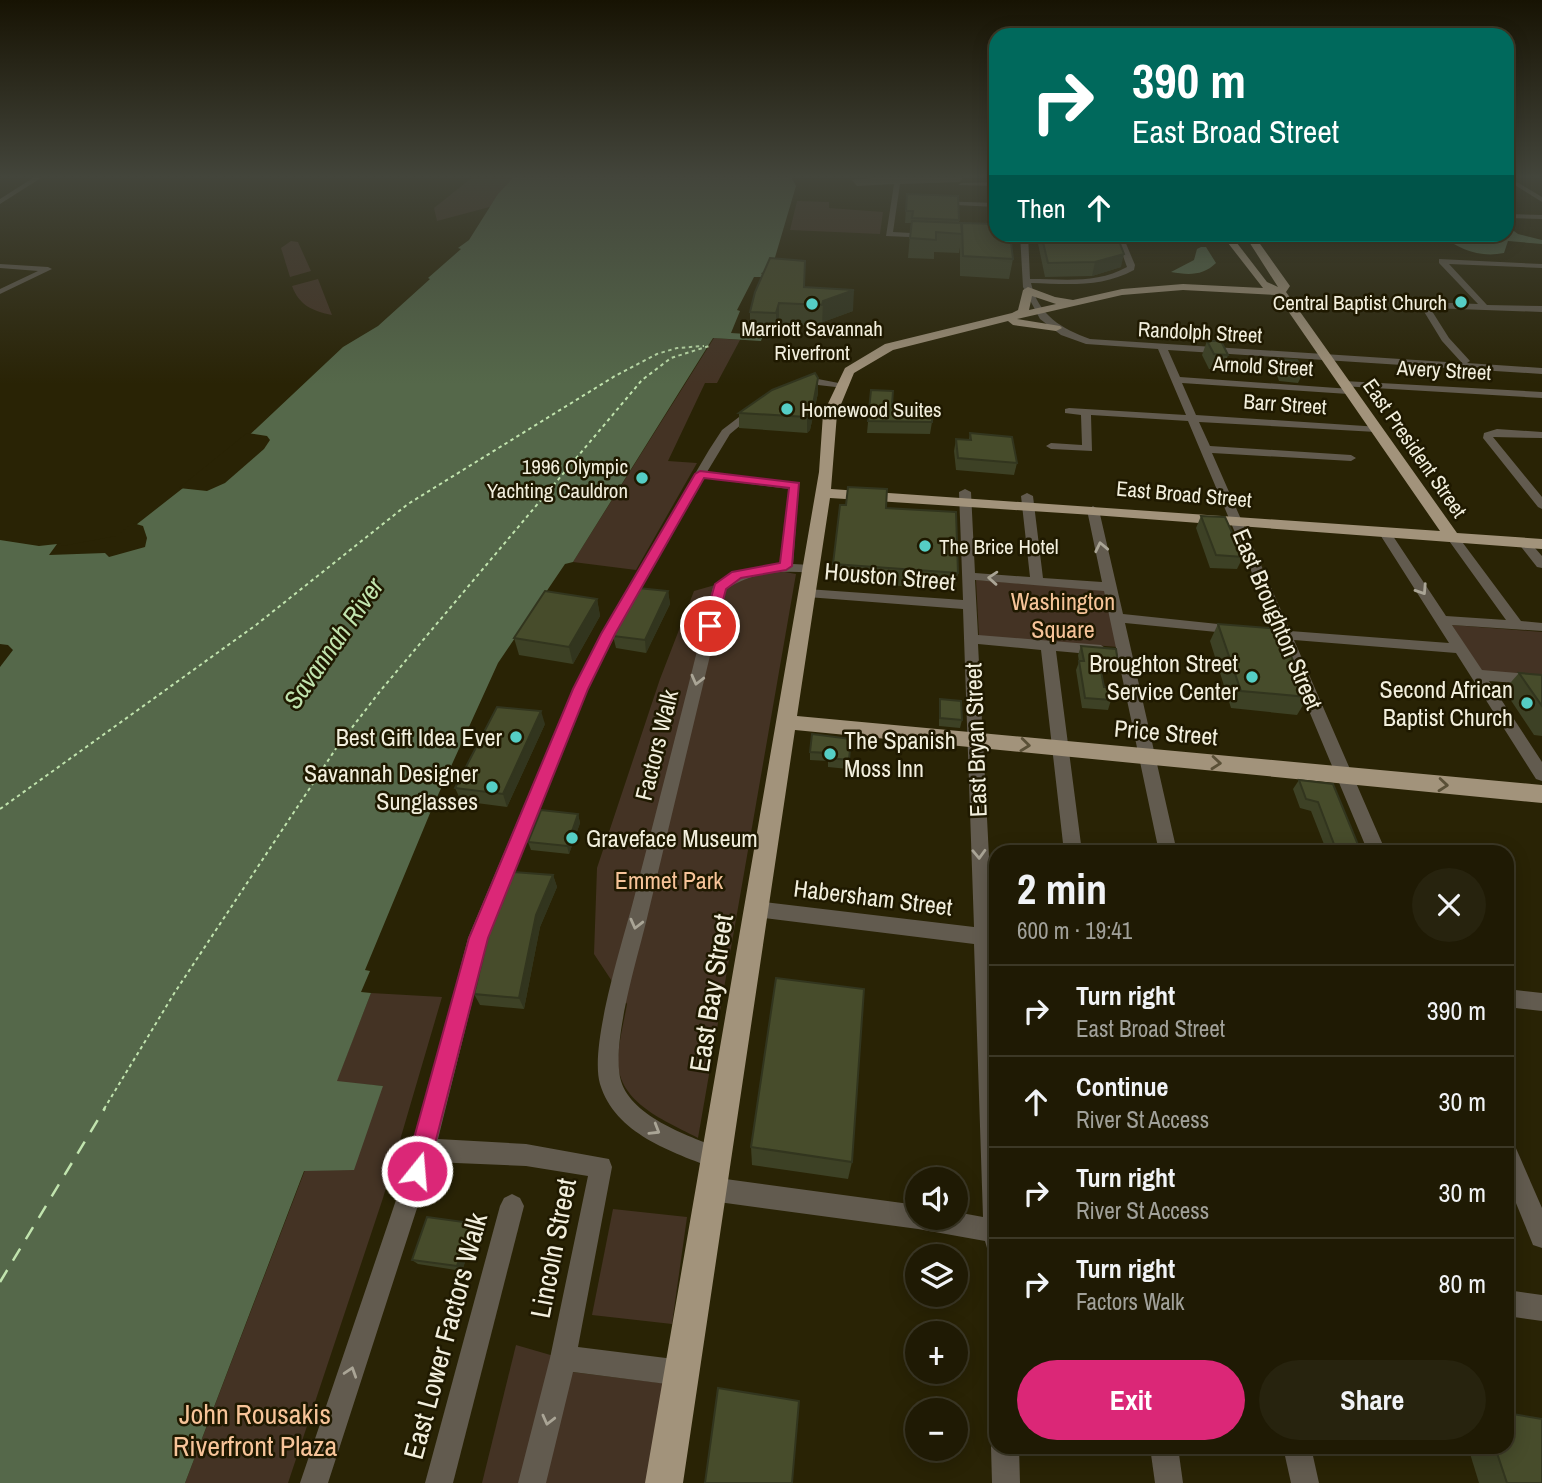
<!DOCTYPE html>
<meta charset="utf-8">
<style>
body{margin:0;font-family:"Archivo Narrow",sans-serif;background:#27230e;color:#f1f3f6;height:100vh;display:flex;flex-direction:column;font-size:26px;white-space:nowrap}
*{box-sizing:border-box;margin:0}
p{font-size:23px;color:#a1a19a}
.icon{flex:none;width:38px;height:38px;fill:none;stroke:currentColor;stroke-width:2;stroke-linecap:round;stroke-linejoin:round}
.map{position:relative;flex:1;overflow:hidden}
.drawer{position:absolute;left:989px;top:845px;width:525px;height:609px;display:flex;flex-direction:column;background:#1f1a04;border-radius:21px;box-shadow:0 4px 18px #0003,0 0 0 2px #3c3826}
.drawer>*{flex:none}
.hud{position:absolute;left:989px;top:28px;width:525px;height:214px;border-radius:21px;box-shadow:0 4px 18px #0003,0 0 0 2px #3c3826;background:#00695c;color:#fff;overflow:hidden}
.tools{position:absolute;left:905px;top:1167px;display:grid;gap:14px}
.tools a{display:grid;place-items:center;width:63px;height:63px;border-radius:50%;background:#1f1a04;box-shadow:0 4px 18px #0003,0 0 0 2px #3c3826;font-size:35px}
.pin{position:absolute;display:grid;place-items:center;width:60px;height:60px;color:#fff;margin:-30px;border:4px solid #fff;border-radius:50%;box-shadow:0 2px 7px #0007}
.me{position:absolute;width:77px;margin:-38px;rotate:17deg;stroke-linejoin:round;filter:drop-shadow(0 0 5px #0008)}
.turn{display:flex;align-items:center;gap:24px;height:147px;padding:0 28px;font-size:32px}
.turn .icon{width:91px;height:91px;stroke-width:2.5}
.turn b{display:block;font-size:49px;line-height:60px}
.then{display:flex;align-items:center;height:66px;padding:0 28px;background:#0003;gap:14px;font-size:26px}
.round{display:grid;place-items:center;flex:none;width:74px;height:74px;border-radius:37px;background:#27230e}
.head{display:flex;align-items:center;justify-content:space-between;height:119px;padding:0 28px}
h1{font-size:42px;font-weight:700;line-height:52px}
.primary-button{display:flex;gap:14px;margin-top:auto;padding:14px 28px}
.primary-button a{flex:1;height:80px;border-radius:42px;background:#db2777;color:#fff;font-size:28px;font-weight:700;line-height:80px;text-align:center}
.primary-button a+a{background:#27230e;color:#f1f3f6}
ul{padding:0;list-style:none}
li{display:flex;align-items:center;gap:21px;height:91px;padding:0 28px;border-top:2px solid #3c3826}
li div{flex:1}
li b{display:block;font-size:26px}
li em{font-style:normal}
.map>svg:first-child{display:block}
.green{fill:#443324}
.water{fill:#55684a}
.pier{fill:#292305}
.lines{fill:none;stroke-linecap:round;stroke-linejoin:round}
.ferry-far1{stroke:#c1e4ae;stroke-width:2;stroke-dasharray:3.5 3.5;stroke-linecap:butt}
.ferry{stroke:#c1e4ae;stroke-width:2.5;stroke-dasharray:14 11;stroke-linecap:butt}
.minor{fill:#625b4f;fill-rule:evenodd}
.major{fill:#a2937b;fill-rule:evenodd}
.wall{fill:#3d4125}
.shaded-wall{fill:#32351e}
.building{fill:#474c2b;stroke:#32351e;stroke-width:2}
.oneway{stroke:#aaa596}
.oneway2{stroke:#5a5037}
.route{fill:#db2777;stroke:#8e194d;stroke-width:2}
.poi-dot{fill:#55cec5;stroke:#1f1900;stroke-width:2.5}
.labels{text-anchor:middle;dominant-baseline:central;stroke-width:5;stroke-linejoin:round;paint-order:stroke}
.far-poi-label{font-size:21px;fill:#f2efdd;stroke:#1f1900;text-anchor:end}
.far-street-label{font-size:21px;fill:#f2efdd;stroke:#1f1900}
.street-label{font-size:24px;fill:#f2efdd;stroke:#1f1900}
.park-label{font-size:24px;fill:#f7c499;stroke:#1f1900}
.poi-label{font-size:24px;fill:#f2efdd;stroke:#1f1900;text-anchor:end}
.water-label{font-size:26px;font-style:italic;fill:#c1e4ae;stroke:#1f1900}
.near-street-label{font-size:28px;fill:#f2efdd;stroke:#1f1900}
.near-park-label{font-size:28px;fill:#f7c499;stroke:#1f1900}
</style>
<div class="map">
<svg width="1542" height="1483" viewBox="0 0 1542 1483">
<rect width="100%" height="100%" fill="#292305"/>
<g class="green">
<polygon points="474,176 517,176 497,205 437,221 434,208"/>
<polygon points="797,201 829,202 829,208 883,212 880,234 790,230"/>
<polygon points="291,241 298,242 311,271 290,277 281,248"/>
<path d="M318 279 332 315C312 311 299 305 292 286Z"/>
<polygon points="714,338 740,340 717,383 705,383 668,461 697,463 636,570 573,562"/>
<path d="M779 571 796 574 698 1138C666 1121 616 1103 618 1058 619 1040 624 1021 627 1004L594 954 597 868 660 679 694 591 743 577Z"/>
<polygon points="976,580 1105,590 1118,647 979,636"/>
<polygon points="1452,625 1542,632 1542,676 1482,672"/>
<polygon points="371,993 442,997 383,1198 288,1483 185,1483 305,1170 383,1086 336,1082"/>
<polygon points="613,1209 687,1217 672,1324 592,1315"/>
<polygon points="516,1345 554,1356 522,1483 482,1483"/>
<polygon points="572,1372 669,1384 651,1483 544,1483"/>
</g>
<g class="water">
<polygon points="515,176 791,176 796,186 771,271 761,273 765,277 754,277 737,310 740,311 731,333 763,335 761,341 713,338 573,562 565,564 498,663 433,806 365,970 370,971 361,992 371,993 337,1081 383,1086 354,1170 304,1171 185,1483 0,1483 0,667 13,650 8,645 0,644 0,540 39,546 57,544 60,550 118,539 243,441 343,347 378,326 430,279 428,278 461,249 458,248 469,240 498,194"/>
<path d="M1507 226 1518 234 1542 240V244L1508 241 1504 253C1479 258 1459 249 1440 235L1507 234Z"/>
<path d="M1201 247H1206L1216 263C1203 276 1188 275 1171 272L1194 260 1197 249Z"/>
</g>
<g class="pier">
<polygon points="247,433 267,436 270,440 264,449 225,483 207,491 179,488"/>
<polygon points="133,523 143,526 147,538 145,547 109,557 105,553 49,555 57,544 60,543 62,546 116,536"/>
</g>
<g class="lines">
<g class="ferry-far1">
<polyline points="0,809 256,625 408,504 615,376 657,354 677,348 704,346"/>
<polyline points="104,1109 175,992 337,747 381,690 642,380 671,358 709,346"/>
</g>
<polyline class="ferry" points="0,1282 105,1108"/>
<g class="minor">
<polygon points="36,176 44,176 0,204 0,199"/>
<polygon points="895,176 963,177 960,182 900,184 893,232 929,234 932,238 886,236 894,184 857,186 852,180"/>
<polygon points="1507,176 1542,197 1542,202 1507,180"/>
<polygon points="996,182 996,186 958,185 961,183"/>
<polygon points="937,201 996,203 996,207 935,204"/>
<polygon points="1507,214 1542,215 1542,219 1507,218"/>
<path d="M1020 234H1028L1030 279C1064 279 1097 284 1127 267L1115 234H1122L1135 265 1134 270C1101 288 1067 284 1031 283 1038 315 1062 329 1090 339L1462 363 1442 341 1420 305 1424 302 1478 304 1439 263V259L1542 264V268L1449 264 1487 305 1542 306V312L1430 308 1449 338 1470 361 1467 363 1542 368V374L1168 350 1180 377 1351 389V393L1348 394 1182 383 1196 415 1380 427 1381 429 1376 432 1199 422 1210 446 1351 455 1356 458 1351 461 1212 453 1290 631 1449 643 1379 533 1385 529 1389 530 1446 616 1506 620 1447 538 1453 534 1457 535 1521 621 1542 623V631L1452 625 1482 670 1542 675V685L1489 681 1542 762V781L1536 779 1456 653 1294 640 1386 852H1368L1279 639 1270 634 1276 630 1188 421 1091 415 1092 451 1051 449 1046 446 1051 443 1082 445 1081 415 1065 413V409L1069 408 1186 415 1158 349 1086 344 1061 335 1040 319 1023 287Z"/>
<polygon points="0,264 48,267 52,269 0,294 0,289 38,271 0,268"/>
<polygon points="818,379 849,385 844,388 818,385 799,390 794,387"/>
<polygon points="1344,381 1542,392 1542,398 1341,386 1339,384"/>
<path d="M756 404 761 407 760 409 730 434 707 472 799 484 793 564 811 565 817 569 811 573C780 570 753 572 726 589 700 697 674 806 648 914 639 954 610 1043 621 1081 632 1118 692 1137 724 1150L727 1158 724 1166 716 1169C672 1152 615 1134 600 1084 589 1046 622 944 633 902 660 797 687 692 713 587L736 573 780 564 789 489 704 478 627 613 587 689 488 938 438 1139 526 1144 609 1159 612 1167 578 1347 682 1360 691 1364 695 1373 691 1382 682 1386 573 1372 546 1483H518L550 1358 588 1176 526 1166 432 1162 328 1483H300L413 1150 468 938 573 689 613 613 709 450 722 430Z"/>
<polygon points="1497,429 1542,432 1542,438 1493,437 1542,497 1542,509 1538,507 1483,438 1484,433"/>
<polygon points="965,489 971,492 975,573 1030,577 1021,496 1027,493 1033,496 1043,578 1102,582 1087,510 1093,506 1099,510 1123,614 1237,626 1244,630 1237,634 1125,623 1177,852 1159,852 1104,591 975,580 978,635 1101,645 1108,650 1101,655 1056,651 1082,852 1064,852 1041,650 978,644 996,992 996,1251 987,1248 985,1241 918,1229 711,1201 703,1197 699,1189 703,1181 711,1177 917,1205 917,1218 956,1218 956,1212 983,1217 974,944 756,917 749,915 747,909 749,903 756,901 974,927 963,609 807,597 800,593 807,589 963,600 959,492"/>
<polygon points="1524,539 1528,540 1542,556 1542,568 1537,567 1518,543"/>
<polygon points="1507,989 1542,993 1542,1011 1507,1007"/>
<polygon points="1507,1143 1515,1146 1542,1208 1542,1248 1533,1245 1507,1181"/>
<polygon points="512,1194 520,1198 524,1206 453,1483 425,1483 500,1206 504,1198"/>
<polygon points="1507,1290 1542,1295 1542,1321 1507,1316"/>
<polygon points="995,1437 996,1447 1019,1447 1020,1483 992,1483 991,1447"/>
<polygon points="1150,1447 1178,1447 1183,1483 1155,1483"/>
<polygon points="1283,1447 1311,1447 1319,1483 1291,1483"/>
</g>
<path class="major" d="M1221 234H1230L1267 282 1278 287 1244 234H1253L1290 286 1286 292 1457 533 1542 539V549L1093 515 830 498 797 716 1542 785V803L795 730 683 1483H645L819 472 823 414 845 368 885 344 1012 313 1018 310 1023 290 1028 287 1055 297 1073 300 1122 289 1183 284 1263 288ZM1183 290 1277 295 1440 531 831 489 837 414 854 373 893 350 1008 321 1013 325 1056 331 1062 328 1060 326 1017 319 1122 295ZM1032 296 1056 304 1029 310Z"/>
</g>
<g class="wall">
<polygon points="907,194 959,220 959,223 962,229 962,223 1013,259 1009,279 960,276 960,247 959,253 934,252 934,259 908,258 911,223 905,223"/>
<polygon points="1036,234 1073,234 1074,239 1121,267 1092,276 1045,277"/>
<polygon points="804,287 853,311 823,322 822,326 779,324 776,334 750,333 750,312"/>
<polygon points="1207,341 1228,355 1223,370 1209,369 1202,355"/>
<polygon points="1279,359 1304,371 1298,383 1279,381 1275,370"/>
<polygon points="818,378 818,393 810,430 807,433 739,428 739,413"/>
<polygon points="871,390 892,406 932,422 930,434 867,433"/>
<polygon points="970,433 1017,463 1014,475 956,470 954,451 956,439 969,439"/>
<polygon points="886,508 958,573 955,590 832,581 833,564"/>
<polygon points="1201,516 1243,557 1237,569 1210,568 1196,528"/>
<polygon points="668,591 670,604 646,653 616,648 613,636"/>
<polygon points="597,599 600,616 573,664 519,655 514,638"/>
<polygon points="1218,624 1308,697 1297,715 1231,708 1210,641"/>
<polygon points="1081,646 1118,663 1115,673 1101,671 1104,687 1111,700 1108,710 1082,708 1076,670 1079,662 1078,655"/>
<polygon points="1519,673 1542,675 1542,736 1534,735 1504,690"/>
<polygon points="940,699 962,720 960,728 939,726 939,708"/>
<polygon points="545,724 507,807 461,801 455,788"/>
<polygon points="851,739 848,769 828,767 828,761 810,760 810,752"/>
<polygon points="1299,780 1361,852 1327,852 1311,811 1300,808 1293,789"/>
<polygon points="578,814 580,823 569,854 531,850 528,842"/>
<polygon points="553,875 557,887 540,927 524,1009 480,1005 474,994"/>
<polygon points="751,1147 852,1162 848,1179 752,1165"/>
<polygon points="471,1223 476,1229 462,1271 418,1264 412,1260"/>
<polygon points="1468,1447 1507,1447 1542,1483 1479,1483"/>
</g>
<g class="shaded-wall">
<polygon points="1124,254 1121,267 1092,276 1095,262"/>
<polygon points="854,290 853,311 823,322 822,326 823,301"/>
<polygon points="779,303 779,324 776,334 776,313"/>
<polygon points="818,378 818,393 810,430 807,433 807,417"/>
<polygon points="668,591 670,604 646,653 645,640"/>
<polygon points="597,599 600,616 573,664 569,647"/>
<polygon points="541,711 545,724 507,807 503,794"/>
<polygon points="578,814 580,823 569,854 567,846"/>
<polygon points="553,875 557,887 540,927 524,1009 519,998 536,915"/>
<polygon points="471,1223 476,1229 462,1271 457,1266"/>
</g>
<g class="building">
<polygon points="907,194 958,196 959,220 912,218 913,211 906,211"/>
<polygon points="912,221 961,223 962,234 936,232 936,240 910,238"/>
<polygon points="962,223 996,224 996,234 1010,234 1013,259 963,256"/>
<polygon points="1041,234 1073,234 1074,239 1119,241 1124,254 1095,262 1048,263"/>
<polygon points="770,258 805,261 804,287 854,290 823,301 822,305 779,303 776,313 750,312 755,292"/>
<polygon points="1207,341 1221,341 1228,355 1214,354"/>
<polygon points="1279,359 1297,360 1304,371 1284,370"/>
<polygon points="815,373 818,378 811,415 807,417 739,413 772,390"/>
<polygon points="871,390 893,391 892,406 932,408 932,422 868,421"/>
<polygon points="970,433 1012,437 1017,463 958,458 956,439 971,440"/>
<polygon points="848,487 887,489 886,508 956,512 958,573 833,564 840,505 846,505"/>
<polygon points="1201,516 1225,517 1243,557 1216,555"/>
<polygon points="638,588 668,591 645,640 613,636"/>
<polygon points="545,591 597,599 569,647 514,638"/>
<polygon points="1218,624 1280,629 1308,697 1241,691"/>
<polygon points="1081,646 1116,649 1118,663 1099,661 1104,687 1109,687 1111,700 1085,698 1079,661 1084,661"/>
<polygon points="1519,673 1542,675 1542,706"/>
<polygon points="940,699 961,701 962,720 940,718"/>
<polygon points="497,707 541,711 503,794 455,788"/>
<polygon points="812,734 851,739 849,760 828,758 828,753 810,752"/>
<polygon points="1299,780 1333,784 1361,852 1337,852 1318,802 1306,799"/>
<polygon points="541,810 578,814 567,846 528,842"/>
<polygon points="513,872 553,875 536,915 519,998 474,994 494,911"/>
<polygon points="776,978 864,989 852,1162 751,1147"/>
<polygon points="427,1217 471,1223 457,1266 412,1260"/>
<polygon points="718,1388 799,1401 792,1483 705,1483"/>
<polygon points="1507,1413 1542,1419 1542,1483 1507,1483 1495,1447 1507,1447"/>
</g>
<defs><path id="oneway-chevron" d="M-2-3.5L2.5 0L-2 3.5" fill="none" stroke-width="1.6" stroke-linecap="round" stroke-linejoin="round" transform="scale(1.75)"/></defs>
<g class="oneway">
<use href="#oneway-chevron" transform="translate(1101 547) rotate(-102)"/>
<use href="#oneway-chevron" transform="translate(993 578) rotate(-176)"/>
<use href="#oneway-chevron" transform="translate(1422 590) rotate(57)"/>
<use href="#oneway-chevron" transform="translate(697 680) rotate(104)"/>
<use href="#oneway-chevron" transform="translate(979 854) rotate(88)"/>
<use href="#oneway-chevron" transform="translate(636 924) rotate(104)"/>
<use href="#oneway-chevron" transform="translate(655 1130) rotate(31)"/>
<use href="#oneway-chevron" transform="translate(351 1372) rotate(-72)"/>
<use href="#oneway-chevron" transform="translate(548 1420) rotate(104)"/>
</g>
<g class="oneway2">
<use href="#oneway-chevron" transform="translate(1025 745) rotate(6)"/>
<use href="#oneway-chevron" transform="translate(1216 763) rotate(5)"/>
<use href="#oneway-chevron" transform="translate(1443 785) rotate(5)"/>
</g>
<linearGradient id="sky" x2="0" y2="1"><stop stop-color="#171303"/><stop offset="0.46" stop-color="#43453b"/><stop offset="1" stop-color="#43453b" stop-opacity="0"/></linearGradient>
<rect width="1542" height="384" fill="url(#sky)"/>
<polygon class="route" points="700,471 799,483 792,566 786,570 741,578 726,589 715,630 705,630 703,626 715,584 732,572 780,563 789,488 704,478 615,634 588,689 488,938 428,1171 425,1179 417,1182 408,1179 405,1171 469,938 573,689 601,634 695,474"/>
<g class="poi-dot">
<circle cx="1461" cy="302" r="7"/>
<circle cx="812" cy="304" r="7"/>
<circle cx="787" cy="409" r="7"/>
<circle cx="642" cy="478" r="7"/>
<circle cx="925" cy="546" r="7"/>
<circle cx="1252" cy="677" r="7"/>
<circle cx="1527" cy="703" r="7"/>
<circle cx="516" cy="737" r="7"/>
<circle cx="830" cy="754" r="7"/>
<circle cx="492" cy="787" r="7"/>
<circle cx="572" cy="838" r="7"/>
</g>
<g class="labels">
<g class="far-poi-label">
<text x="1447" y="302">Central Baptist Church</text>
<text x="812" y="328" text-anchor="middle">Marriott Savannah<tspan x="812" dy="24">Riverfront</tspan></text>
<text x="801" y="409" text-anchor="start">Homewood Suites</text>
<text x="628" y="466">1996 Olympic<tspan x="628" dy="24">Yachting Cauldron</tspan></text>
<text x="939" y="546" text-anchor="start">The Brice Hotel</text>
</g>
<g class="far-street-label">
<text transform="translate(1200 332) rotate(3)">Randolph Street</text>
<text transform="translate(1263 366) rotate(3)">Arnold Street</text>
<text transform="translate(1444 370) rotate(3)">Avery Street</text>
<text transform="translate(1285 404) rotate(4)">Barr Street</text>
<text transform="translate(1415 448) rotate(55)">East President Street</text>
<text transform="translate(1184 494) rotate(5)">East Broad Street</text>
</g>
<g class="street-label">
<text transform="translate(890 576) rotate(5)">Houston Street</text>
<text transform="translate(1278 619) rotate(67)">East Broughton Street</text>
<text transform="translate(1166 732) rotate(5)">Price Street</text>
<text transform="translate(975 740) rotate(-92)">East Bryan Street</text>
<text transform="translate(656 745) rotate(-76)">Factors Walk</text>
<text transform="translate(873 897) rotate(7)">Habersham Street</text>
</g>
<g class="park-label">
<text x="1063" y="601">Washington<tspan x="1063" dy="28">Square</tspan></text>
<text x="669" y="880">Emmet Park</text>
</g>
<g class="poi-label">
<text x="1238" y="663">Broughton Street<tspan x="1238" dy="28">Service Center</tspan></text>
<text x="1513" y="689">Second African<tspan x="1513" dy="28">Baptist Church</tspan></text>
<text x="502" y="737">Best Gift Idea Ever</text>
<text x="844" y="740" text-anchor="start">The Spanish<tspan x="844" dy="28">Moss Inn</tspan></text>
<text x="478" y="773">Savannah Designer<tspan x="478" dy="28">Sunglasses</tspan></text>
<text x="586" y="838" text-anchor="start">Graveface Museum</text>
</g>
<g class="water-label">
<text transform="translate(333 643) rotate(-55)">Savannah River</text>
</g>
<g class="near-street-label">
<text transform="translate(711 993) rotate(-81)">East Bay Street</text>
<text transform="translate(553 1248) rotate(-79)">Lincoln Street</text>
<text transform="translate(445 1336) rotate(-75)">East Lower Factors Walk</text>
</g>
<g class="near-park-label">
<text x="255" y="1414">John Rousakis<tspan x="255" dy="32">Riverfront Plaza</tspan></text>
</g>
</g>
</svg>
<div class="tools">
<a><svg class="icon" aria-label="sound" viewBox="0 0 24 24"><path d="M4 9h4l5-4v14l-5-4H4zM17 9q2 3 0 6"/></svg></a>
<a><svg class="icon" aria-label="layers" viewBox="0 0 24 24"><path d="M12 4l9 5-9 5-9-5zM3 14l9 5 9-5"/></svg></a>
<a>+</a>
<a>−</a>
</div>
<div class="pin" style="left:710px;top:626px;background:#d93025"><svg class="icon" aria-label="arrive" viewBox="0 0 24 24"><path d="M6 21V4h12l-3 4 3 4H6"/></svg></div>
<svg class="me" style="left:417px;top:1171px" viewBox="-20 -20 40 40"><circle r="17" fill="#db2777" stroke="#fff" stroke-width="3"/><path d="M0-11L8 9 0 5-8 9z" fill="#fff"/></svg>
<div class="hud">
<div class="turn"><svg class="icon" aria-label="right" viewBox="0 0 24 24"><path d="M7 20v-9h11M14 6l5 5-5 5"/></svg><div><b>390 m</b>East Broad Street</div></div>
<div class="then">Then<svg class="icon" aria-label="ahead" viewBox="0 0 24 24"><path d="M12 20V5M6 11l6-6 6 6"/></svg></div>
</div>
<section class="drawer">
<div class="head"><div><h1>2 min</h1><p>600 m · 19:41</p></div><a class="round"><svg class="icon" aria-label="close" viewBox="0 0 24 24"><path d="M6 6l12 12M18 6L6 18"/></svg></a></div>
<ul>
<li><svg class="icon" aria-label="right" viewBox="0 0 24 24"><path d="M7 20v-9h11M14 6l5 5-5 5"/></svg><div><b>Turn right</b><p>East Broad Street</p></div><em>390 m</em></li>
<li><svg class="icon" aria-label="ahead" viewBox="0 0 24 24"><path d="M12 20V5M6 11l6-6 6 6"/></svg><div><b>Continue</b><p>River St Access</p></div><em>30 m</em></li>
<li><svg class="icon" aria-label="right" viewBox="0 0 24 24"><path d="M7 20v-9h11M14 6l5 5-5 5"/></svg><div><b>Turn right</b><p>River St Access</p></div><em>30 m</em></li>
<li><svg class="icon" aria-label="right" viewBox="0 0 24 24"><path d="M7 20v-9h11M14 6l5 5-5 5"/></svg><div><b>Turn right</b><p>Factors Walk</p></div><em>80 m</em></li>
</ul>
<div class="primary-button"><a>Exit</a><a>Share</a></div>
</section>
</div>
